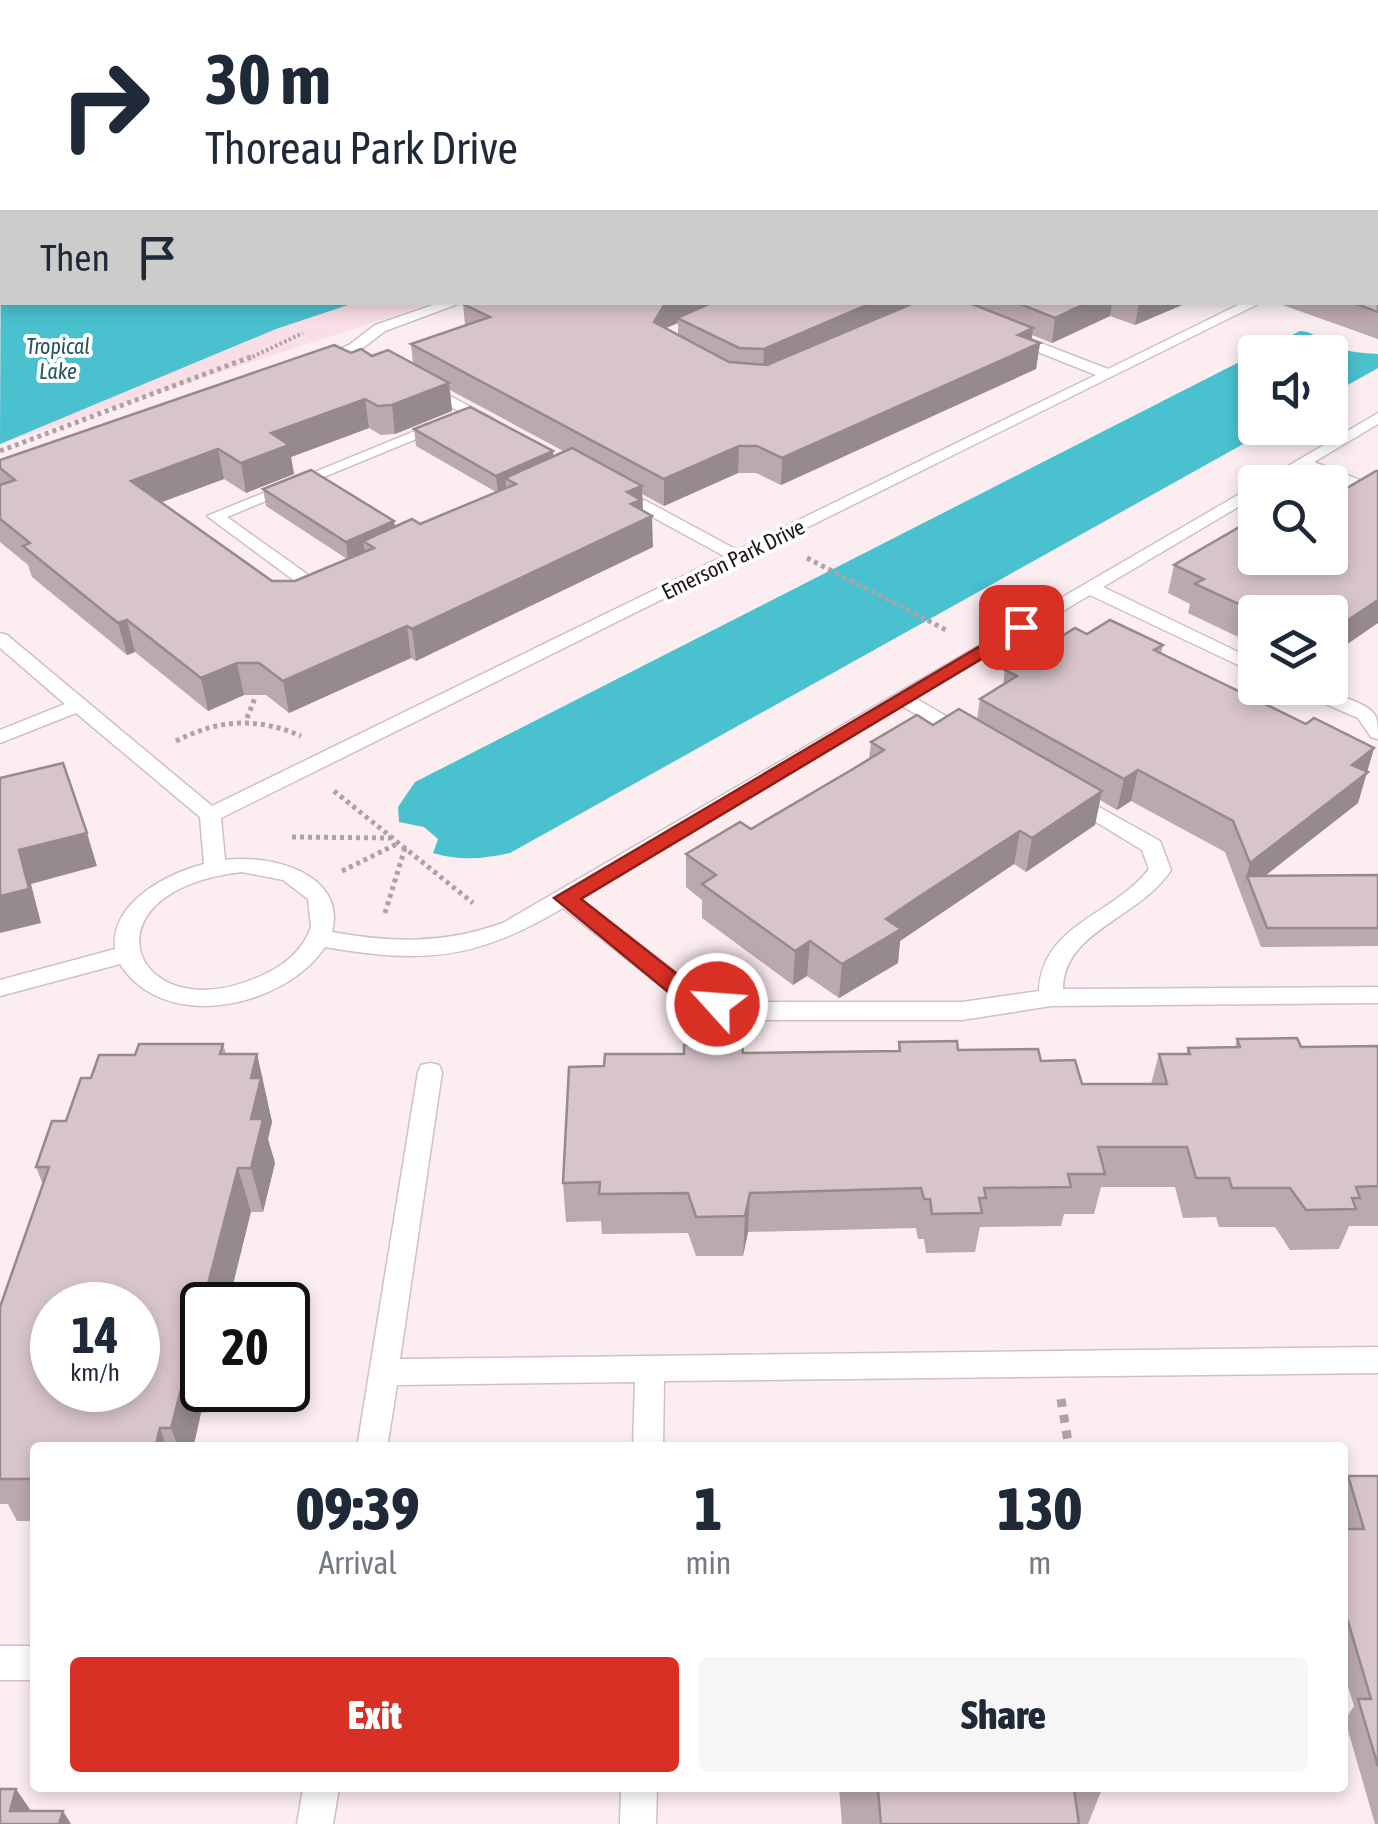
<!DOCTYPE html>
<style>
body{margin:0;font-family:"Asap Condensed",sans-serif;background:#f6f6f7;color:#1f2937;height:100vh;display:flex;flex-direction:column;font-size:38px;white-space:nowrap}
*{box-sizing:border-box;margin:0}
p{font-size:32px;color:#747a83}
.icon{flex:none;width:55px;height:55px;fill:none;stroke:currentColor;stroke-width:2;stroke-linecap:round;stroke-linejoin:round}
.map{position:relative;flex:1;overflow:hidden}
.panel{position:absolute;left:30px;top:1442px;width:1318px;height:350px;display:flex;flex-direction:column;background:#fff;border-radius:10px;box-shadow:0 5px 15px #0003}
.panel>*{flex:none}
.banner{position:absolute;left:0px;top:0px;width:1380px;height:305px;box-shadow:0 5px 15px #0003;background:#fff;color:#1f2937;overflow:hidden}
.buttons{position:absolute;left:1238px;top:335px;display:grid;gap:20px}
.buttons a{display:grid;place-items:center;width:110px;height:110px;border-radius:10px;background:#fff;box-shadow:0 5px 15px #0003;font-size:50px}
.speed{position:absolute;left:30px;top:1282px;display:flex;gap:20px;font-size:50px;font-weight:700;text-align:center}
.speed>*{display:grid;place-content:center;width:130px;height:130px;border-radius:50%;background:#fff;box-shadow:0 5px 15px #0003;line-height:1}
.speed small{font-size:25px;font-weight:400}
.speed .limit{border:5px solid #111;border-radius:15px;background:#fff;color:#111}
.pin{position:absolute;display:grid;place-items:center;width:85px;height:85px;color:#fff;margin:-42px;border-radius:20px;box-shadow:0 5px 15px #0006}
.me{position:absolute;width:110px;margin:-55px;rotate:296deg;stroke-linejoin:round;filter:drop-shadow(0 0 8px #0008)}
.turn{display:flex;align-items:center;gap:35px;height:210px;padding:0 40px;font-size:45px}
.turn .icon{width:130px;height:130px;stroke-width:2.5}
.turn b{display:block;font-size:70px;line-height:85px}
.then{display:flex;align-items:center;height:95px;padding:0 40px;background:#0003;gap:20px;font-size:38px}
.eta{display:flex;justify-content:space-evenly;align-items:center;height:170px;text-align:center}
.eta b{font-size:60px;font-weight:800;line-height:70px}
.cta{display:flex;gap:20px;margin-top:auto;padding:20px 40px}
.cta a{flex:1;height:115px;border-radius:10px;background:#d93025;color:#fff;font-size:40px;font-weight:800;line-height:115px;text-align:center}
.cta a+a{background:#f6f6f7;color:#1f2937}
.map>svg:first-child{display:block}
.built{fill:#fadee6}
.water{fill:#4ac1ce}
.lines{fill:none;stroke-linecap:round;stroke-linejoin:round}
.lane-casing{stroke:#d2bfc5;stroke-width:3}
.path-far3{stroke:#aea2a5;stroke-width:2.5;stroke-dasharray:2.5 2.5;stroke-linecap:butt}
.path-far2{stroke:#aea2a5;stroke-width:4;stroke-dasharray:2.5 2.5;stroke-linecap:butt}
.path-far1{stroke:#aea2a5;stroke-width:5;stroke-dasharray:4 4;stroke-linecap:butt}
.path{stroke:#aea2a5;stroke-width:9;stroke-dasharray:8 8;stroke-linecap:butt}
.lane{fill:#fff;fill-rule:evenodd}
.wall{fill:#baa9ae;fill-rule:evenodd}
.shaded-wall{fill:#978a8d}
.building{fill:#d8c5ca;stroke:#978a8d;stroke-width:2.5;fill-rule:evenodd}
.route{fill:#d93025;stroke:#8d1f18;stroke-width:2.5}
.labels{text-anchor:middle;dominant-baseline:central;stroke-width:8;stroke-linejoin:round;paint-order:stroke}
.far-water-label{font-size:22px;font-style:italic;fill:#24565c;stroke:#fff}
.far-street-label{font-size:22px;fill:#1e181a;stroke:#fff}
</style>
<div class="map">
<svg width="1378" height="1824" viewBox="0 0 1378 1824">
<rect width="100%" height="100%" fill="#fcedf1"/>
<polygon class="built" points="0,0 1357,0 2,2 2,302 433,303 0,444"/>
<g class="water">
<polygon points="233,0 1298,0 221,2"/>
<polygon points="2,48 2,302 354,303 276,329 0,444"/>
<path d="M1300 331C1314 332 1317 338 1329 344 1345 352 1361 353 1378 354V368L1330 395V352H1258Z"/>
<path d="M1255 354V428H1272L510 853C483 859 460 861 433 853L438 839 424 827 399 822 398 807 415 782Z"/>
</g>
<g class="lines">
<defs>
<g id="lane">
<polygon points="442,302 463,302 385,331 359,351 319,365 312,361 349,345 375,325"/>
<path d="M1244 302H1262L221 818 225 860C270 854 347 873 332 932 393 943 445 944 503 923L1255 485V497L1103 587 1255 660V673L1090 595 915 698 970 730 973 734 970 738H956L902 706 579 898 696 988 755 1002H962L1039 991C1042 924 1114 915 1149 869L1142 850 1065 803 1062 798 1065 793 1072 792 1160 841 1171 870C1139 919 1064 930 1063 989L1378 987V1003L1051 1006 962 1020H755L680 1001 563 908C475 960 424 964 325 947 284 1008 164 1034 120 964L0 996V980L115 949C110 903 166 874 204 864L200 817 76 713 0 743V730L65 704 0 648V633L7 635 212 806 724 556 612 495V489H624L737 550 1096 375 1005 339V333H1015L1108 369ZM242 872 283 880 308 899 311 927C304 949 284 966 263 975 133 1036 75 891 242 872Z"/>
<polygon points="425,383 494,419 497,422 484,425 420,390 418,387"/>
<polygon points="1378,413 1378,424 1314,462 1378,487 1378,498 1303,469 1280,482 1261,482"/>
<polygon points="437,422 450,425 227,517 314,579 331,576 331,584 313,591 307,590 207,516"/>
<path d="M1289 688C1308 687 1364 698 1375 715 1378 721 1378 731 1378 739L1371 737 1358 718Z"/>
<polygon points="430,1063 439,1065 442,1072 400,1359 1378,1347 1378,1373 664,1381 663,1448 633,1448 635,1382 397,1385 387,1448 357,1448 418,1072 421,1065"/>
<rect x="0" y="1646" width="35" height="34"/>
<polygon points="303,1788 339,1788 333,1824 297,1824"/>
<polygon points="621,1788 657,1788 656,1824 620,1824"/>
</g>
</defs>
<use href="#lane" class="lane-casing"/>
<g class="path-far3">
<polyline points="176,2 187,0"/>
<polyline points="1327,2 1334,0"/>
</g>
<polyline class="path-far2" points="248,359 303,333"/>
<g class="path-far1">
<polyline points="0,451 253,356"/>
<polyline points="807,558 948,631"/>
<polyline points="247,718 255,698"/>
<path d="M176 741C219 719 257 717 301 736"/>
<polyline points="334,791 473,903"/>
<polyline points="292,837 390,838"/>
<polyline points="342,871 399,843"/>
<polyline points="385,913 405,848"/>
</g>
<polyline class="path" points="1061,1399 1069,1448"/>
<use href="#lane" class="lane"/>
</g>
<g class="wall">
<polygon points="1378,147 1378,339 1274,302 1378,302"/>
<path d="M469 302H1189L1135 325 1110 316 1052 343 1032 335V340L1040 343 1036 369 781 485 756 473H738L664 506 642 494 643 511 653 547 416 661 411 658 289 713 266 695H244L208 711 135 652 127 655 32 577 28 565 0 542V460L351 353 413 364 411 344 465 325 463 304ZM678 323V335L665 328H666ZM450 390 565 452 553 457 414 429 416 446 496 492 420 524 395 527 394 521 263 489 266 506 347 559 295 581H272L161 502 224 479 246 493 294 474 291 457 369 428 381 435 395 434 452 411Z"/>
<polygon points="1340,492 1330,612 1255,612 1255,645 1188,613 1190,604 1168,593 1174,565"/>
<polygon points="1087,634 1163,645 1161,654 1306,724 1374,748 1358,803 1264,876 1378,875 1378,946 1261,947 1225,852 1131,801 1117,810 1100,800 1095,825 1026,872 1014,864 900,941 898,963 839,998 807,976 793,985 702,918 702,900 686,887 686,854 751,829 869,759 871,742 933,725 977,719 980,699 1003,685 1005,670 1009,667 1011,657 1062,636"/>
<polygon points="1237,1039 1301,1047 1378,1046 1378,1226 1349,1226 1339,1249 1290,1250 1275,1227 1219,1227 1216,1217 1183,1218 1175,1187 1101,1187 1094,1214 1064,1214 1061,1226 980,1227 975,1252 926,1253 924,1239 918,1239 916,1228 748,1232 743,1256 696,1256 688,1233 602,1234 601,1221 566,1222 563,1183 604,1066 743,1053 898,1051 899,1042 1041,1061 1082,1084 1151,1084 1159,1054 1186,1054 1188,1048 1235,1047"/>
<polygon points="223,1044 226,1054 257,1054 272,1122 268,1139 275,1163 263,1212 251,1212 202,1305 202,1390 240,1390 236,1408 201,1413 193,1448 35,1448 35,1521 17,1521 8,1504 0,1504 0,1307 43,1185 36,1167 66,1121 91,1078 135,1055"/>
<polygon points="1348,1476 1378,1476 1378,1824 1375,1824 1345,1720 1354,1706 1342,1667 1342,1529 1345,1529 1342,1521 1342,1486"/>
<polygon points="839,1788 1102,1788 1102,1789 1088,1824 842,1824"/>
</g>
<g class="shaded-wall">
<polygon points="733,302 677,318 678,323 666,328 654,347 654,322 665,303"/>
<polygon points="874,302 920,302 763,374 764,349"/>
<polygon points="1089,302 1112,302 1110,316 1052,343 1055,318"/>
<polygon points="1139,302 1189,302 1135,325"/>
<polygon points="1033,328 1031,347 1040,343 1036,369 781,485 782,458"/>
<polygon points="449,383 452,411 395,434 392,405"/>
<polygon points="365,399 369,428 291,457 294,474 246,493 241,463 271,433"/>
<polygon points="739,446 738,473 664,506 664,479"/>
<polygon points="218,449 224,479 138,511 131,481"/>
<polygon points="553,451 554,468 505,478 506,489 498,493 496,476"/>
<polygon points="642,486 643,516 652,516 653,547 416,661 412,629 627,492"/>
<polygon points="394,521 396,538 363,541 365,552 348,560 346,542"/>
<polygon points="1378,600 1378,623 1330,656 1330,632"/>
<polygon points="127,620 135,652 127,655 118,623"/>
<polygon points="407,626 411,658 289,713 283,681"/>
<polygon points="237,663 244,695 208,711 201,678"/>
<polygon points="1374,748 1358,803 1251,887 1247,876 1241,894 1250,863 1352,765"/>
<polygon points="1138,770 1131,801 1117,810 1124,779"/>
<polygon points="1102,791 1095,825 1026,872 1032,838"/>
<polygon points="1020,831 1014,864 900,941 898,963 839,998 842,964 886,919"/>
<polygon points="87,833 97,866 31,884 41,923 0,933 0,896 19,850"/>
<polygon points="810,941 807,976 793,985 795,951"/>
<polygon points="257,1054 272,1122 268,1139 275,1163 263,1212 251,1168 251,1078"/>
<polygon points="238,1168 251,1212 228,1305 203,1305"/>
<polygon points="750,1193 748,1232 743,1256 745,1216"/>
<polygon points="186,1370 201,1413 193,1448 179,1448 171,1428"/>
<polygon points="230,1390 240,1390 236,1408"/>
<polygon points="160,1428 167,1448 155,1448"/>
<polygon points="16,1789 40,1824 10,1811"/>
<polygon points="63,1811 71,1824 59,1824"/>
</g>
<g class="building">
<polygon points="1378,147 1378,312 1351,302 1378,302"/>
<polygon points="469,302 666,302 654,322 729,362 767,365 916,302 967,302 1033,328 1018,335 1040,343 782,458 757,446 739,446 664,479 411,344 490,317 463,304"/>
<polygon points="713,302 874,302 764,349 739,348 677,318"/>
<polygon points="1015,302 1089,302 1055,318"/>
<polygon points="334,345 351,353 361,349 372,356 388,350 449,383 392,405 378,406 365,399 271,433 289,445 241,463 218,449 131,481 272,581 295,581 374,548 363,541 412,519 420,524 516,484 505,478 572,448 642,486 627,492 641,500 631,504 652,516 412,629 407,626 283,681 259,663 237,663 201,678 127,620 118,623 23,546 30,543 0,519 0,485 15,480 0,468 0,460"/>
<polygon points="470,407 553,451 496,476 414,429"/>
<polygon points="311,470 394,521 346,542 263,489"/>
<polygon points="1376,471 1378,471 1378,600 1330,632 1330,612 1256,612 1195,584 1204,579 1174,565 1255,518 1255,558 1330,558 1330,488 1340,492"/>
<polygon points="1110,620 1163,645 1154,650 1306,724 1314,718 1374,748 1352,765 1368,772 1250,863 1233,821 1138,770 1124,779 980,699 1017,676 1005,670 1020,662 1011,657 1053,632 1062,636 1075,628 1087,634"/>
<polygon points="959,709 1102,791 1032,838 1020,831 920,896 886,919 901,929 842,964 810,941 795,951 702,884 716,875 686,854 740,822 751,829 853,769 884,750 871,742 917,715 933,725"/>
<polygon points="63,763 87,833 19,850 29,889 0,896 0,778"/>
<polygon points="1378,875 1378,928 1267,928 1247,876"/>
<polygon points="1297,1038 1301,1047 1378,1046 1378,1186 1356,1187 1360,1198 1352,1198 1356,1209 1306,1210 1290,1188 1232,1188 1229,1178 1196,1178 1187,1147 1098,1147 1105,1174 1068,1174 1071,1187 984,1188 986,1198 979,1198 982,1213 932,1214 930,1199 924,1199 921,1188 750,1193 745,1216 696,1217 688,1193 599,1194 600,1182 563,1183 569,1067 604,1066 605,1054 684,1054 684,1045 742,1044 743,1053 900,1051 899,1042 957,1041 958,1050 1038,1049 1041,1061 1075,1060 1082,1084 1167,1084 1159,1054 1190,1054 1188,1048 1240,1047 1237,1039"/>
<path d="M139 1044H223L220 1054H257L251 1078H261L251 1119H263L251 1168H238L201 1311H202V1367L186 1370 171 1428H160L155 1448H35V1479H0V1307L49 1167H36L52 1121H66L81 1078H91L99 1055H135ZM52 1305H138V1390H52Z"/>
<polygon points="1348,1476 1378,1476 1378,1766 1358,1699 1371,1699 1342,1601 1342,1529 1364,1529"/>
<polygon points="848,1788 1102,1788 1102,1789 1074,1789 1079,1824 881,1824 878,1790 848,1790"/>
<polygon points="0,1789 16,1789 10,1811 63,1811 59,1824 0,1824"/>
</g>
<polygon class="route" points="1021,622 1030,627 1028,631 581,899 696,989 726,998 729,1004 726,1010 717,1013 679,1001 554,898"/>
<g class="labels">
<g class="far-water-label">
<text x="58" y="346">Tropical<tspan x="58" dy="25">Lake</tspan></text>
</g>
<g class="far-street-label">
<text transform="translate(733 559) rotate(-26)">Emerson Park Drive</text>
</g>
</g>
</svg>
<div class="buttons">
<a><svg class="icon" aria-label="sound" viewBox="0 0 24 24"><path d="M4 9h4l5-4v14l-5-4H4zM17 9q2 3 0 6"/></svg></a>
<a><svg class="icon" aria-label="search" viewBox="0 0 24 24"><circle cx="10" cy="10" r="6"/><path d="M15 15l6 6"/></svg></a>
<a><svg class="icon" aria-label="layers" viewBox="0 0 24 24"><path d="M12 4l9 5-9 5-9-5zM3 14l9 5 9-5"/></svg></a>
</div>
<div class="speed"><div>14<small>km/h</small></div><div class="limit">20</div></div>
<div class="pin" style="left:1021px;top:627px;background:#d93025"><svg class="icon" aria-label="arrive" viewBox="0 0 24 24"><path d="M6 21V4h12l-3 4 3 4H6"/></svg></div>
<svg class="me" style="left:717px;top:1004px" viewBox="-20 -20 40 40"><circle r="17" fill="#d93025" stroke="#fff" stroke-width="3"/><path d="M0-11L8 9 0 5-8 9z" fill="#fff"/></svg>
<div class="banner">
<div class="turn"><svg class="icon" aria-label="right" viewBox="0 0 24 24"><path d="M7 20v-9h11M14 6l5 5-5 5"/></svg><div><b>30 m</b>Thoreau Park Drive</div></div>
<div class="then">Then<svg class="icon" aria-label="arrive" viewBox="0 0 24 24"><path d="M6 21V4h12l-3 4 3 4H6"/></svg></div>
</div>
<section class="panel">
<div class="eta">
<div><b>09:39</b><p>Arrival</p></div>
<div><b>1</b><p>min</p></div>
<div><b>130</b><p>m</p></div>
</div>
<div class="cta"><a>Exit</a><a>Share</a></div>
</section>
</div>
